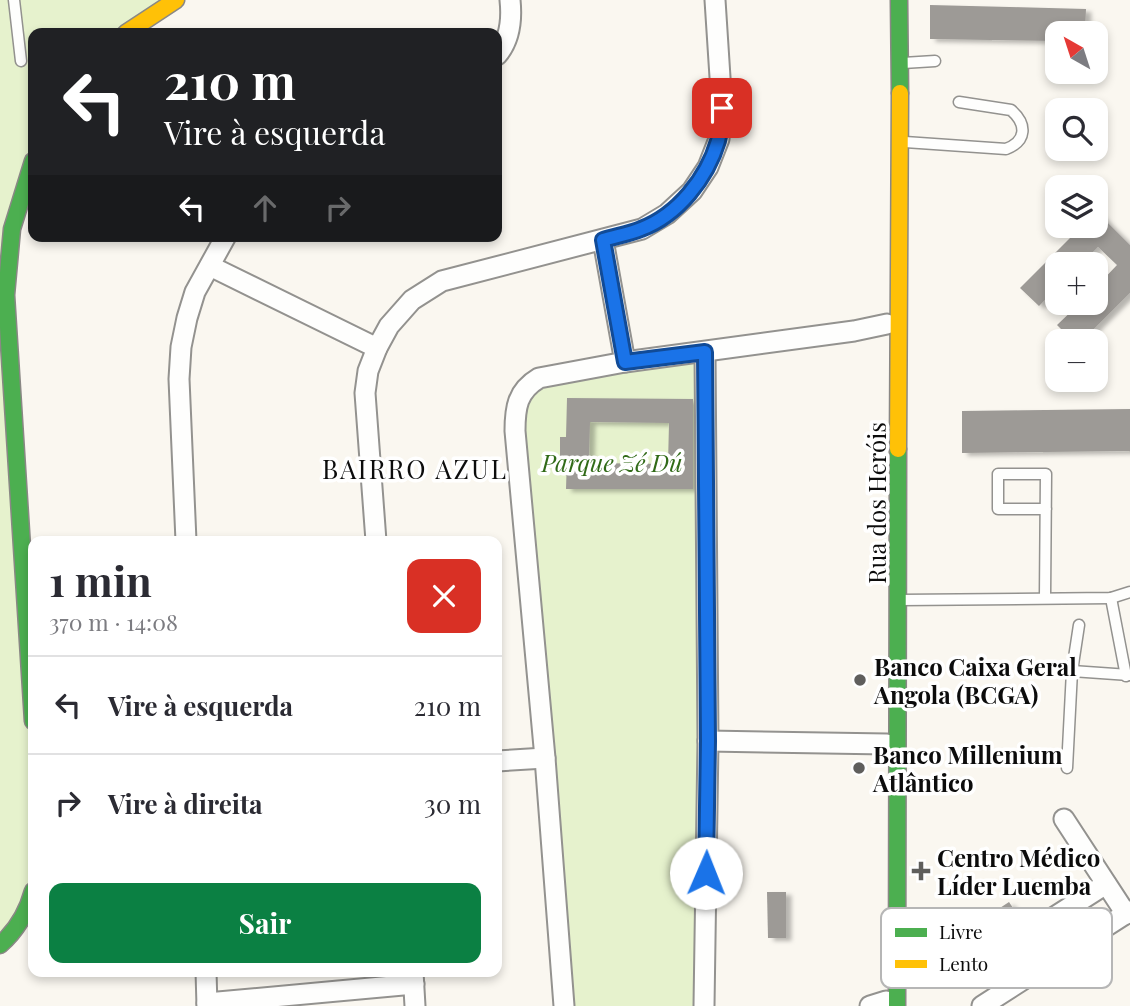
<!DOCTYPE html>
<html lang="pt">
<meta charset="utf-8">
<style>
body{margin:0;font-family:"Playfair Display",serif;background:#f2f2f3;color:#2b2b33;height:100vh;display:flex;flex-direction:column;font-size:26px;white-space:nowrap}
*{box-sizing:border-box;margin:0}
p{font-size:23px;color:#7c7c81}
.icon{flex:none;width:38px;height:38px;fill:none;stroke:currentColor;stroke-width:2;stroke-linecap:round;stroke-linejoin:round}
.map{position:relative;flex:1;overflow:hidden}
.drawer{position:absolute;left:28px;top:536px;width:474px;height:441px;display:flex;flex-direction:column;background:#fff;border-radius:14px;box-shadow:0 4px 10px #0003}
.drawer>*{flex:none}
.guide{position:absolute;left:28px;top:28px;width:474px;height:214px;border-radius:14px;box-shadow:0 4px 10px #0003;background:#202124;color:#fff;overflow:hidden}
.needle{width:46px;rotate:321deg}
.tools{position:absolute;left:1045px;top:21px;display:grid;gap:14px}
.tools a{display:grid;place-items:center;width:63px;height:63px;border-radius:14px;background:#fff;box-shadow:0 4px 10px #0003;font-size:35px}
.pin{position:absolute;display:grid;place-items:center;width:60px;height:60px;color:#fff;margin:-30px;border-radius:14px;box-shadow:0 4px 10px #0006}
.me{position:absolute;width:77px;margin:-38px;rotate:1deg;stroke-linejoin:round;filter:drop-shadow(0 0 5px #0008)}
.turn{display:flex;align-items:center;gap:24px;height:147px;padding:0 21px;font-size:32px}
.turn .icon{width:91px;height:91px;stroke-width:2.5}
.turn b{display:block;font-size:49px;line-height:60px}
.lanes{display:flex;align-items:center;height:66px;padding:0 21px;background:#0003;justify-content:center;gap:35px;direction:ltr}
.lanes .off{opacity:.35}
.round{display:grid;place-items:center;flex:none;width:74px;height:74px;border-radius:14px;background:#f2f2f3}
.overview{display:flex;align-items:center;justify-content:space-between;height:119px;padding:0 21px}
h1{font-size:42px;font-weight:700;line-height:52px}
.button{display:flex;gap:14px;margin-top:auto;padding:14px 21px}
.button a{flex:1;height:80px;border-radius:14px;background:#0b8043;color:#fff;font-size:28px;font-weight:700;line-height:80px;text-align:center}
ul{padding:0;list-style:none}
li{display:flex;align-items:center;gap:21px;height:98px;padding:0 21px;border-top:2px solid #e1e1e2}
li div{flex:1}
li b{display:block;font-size:26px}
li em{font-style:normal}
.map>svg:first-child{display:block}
.green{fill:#e6f2cd}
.building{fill:#9d9a96;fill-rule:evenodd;filter:url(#shadow)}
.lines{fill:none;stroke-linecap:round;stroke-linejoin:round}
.lane-casing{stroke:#93928f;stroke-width:13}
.street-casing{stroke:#93928f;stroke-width:23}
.fast-casing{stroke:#8a8885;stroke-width:19}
.slow-casing{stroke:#8a8885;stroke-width:19}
.lane{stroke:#fefefd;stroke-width:10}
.street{stroke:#fefefd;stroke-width:19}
.fast{stroke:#4caf50;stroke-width:16}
.slow{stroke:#ffc107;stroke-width:16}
.route-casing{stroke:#114b97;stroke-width:18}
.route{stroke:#1a73e8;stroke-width:12}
.poi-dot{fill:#5f5e5c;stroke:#fff;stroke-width:2.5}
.labels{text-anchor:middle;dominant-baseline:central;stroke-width:7;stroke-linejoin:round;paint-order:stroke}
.park-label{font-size:24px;font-style:italic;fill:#306a17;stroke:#fff}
.street-label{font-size:24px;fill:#0c0c0c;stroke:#fff}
.poi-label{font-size:24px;font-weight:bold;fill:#0c0c0c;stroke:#fff;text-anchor:start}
.neighbourhood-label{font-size:26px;letter-spacing:2px;fill:#0c0c0c;stroke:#fff}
.key{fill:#fff;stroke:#b6b6b6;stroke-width:2}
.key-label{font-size:19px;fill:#0c0c0c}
</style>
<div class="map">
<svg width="1130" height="1006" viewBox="0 0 1130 1006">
<defs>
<filter id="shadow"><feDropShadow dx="5.5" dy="3" stdDeviation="2" flood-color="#0004"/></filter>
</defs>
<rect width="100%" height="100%" fill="#faf7f0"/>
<g class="green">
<polygon points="0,0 178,0 126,33 33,33 33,161 12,229 33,721 33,890 0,945"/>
<polygon points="705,352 704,1006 564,1006 518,403 530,384"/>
</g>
<g class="building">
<polygon points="930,5 1086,9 1085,33 1057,33 1057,41 930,39"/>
<polygon points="1096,211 1130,245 1130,293 1082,341 1073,341 1057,325 1080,303 1096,303 1096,287 1117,265 1098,247 1081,264 1057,264 1057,288 1039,306 1020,288 1082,226 1096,226"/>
<path d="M567 398 693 399V489H566L567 457H560V437H566ZM590 422 669 423 668 464 589 463Z"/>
<polygon points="1130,409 1130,451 962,453 962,411"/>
<polygon points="767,892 786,892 786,938 768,938"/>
<polygon points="1009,902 1023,923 941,977 927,956"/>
</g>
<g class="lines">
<defs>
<g id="lane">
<polyline points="14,0 21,61"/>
<polyline points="903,63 935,61"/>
<path d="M905 142 1006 149C1027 141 1027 124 1011 110L959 102"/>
<polyline points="1045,598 1046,474 998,474 998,509 1046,509"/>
<polyline points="1111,598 1126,676"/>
<polyline points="900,600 1111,598 1130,592"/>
<polyline points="1072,671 1129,675"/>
<polyline points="1067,768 1072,671 1079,625"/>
</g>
<g id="street">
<path d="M497 55C510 40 512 19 510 0"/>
<polyline points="603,240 625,362"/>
<polyline points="210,266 377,348"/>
<polyline points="186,541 179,379 181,347 187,318 195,292 226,236"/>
<polyline points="376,541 365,393 368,371 377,348 389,326 412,300 442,281 642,229 667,214 692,191 708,167 719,139 722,108 715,0"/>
<polyline points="708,741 887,744"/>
<polyline points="497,761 545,758"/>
<polyline points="1064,819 1126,914"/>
<polyline points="998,953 1106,884"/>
<polyline points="206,971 207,1006"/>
<polyline points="413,972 415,1006"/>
<polyline points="207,1003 414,984"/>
<path d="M564 1006 545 758 515 431C515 408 517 391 539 378L625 362 854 331 887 324"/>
<polyline points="704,1006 708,741 705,352"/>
<polyline points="870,1006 886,1001"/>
<polyline points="982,1006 1130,911"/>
</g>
<g id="fast">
<polyline points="899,0 900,93"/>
<polyline points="33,161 12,229 6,295 33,721"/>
<path d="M0 945C17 930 27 913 33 891"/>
<polyline points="897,1006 898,449"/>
</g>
<g id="slow">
<polyline points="126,33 176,0"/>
<polyline points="898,449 900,93"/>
</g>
</defs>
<use href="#lane" class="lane-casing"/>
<use href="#street" class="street-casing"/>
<use href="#fast" class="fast-casing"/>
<use href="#slow" class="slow-casing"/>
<use href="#lane" class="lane"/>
<use href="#street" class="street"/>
<use href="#fast" class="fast"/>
<use href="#slow" class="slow"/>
</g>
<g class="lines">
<defs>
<path id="route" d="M706 873 708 741 705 352 625 362 603 240C616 236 629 234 641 229 678 215 707 178 718 141 721 130 721 118 722 108"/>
</defs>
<use href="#route" class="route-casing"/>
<use href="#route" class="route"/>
</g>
<g class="poi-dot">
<circle cx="860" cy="680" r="7"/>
<circle cx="859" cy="768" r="7"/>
<path d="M917.5 860.5h7v7h7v7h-7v7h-7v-7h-7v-7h7z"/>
</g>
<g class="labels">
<g class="park-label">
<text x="612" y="462">Parque Zé Dú</text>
</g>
<g class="street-label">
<text transform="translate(876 503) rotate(-90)">Rua dos Heróis</text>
</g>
<g class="poi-label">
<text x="874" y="666">Banco Caixa Geral<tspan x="874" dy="28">Angola (BCGA)</tspan></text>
<text x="873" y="754">Banco Millenium<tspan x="873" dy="28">Atlântico</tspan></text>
<text x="937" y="857">Centro Médico<tspan x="937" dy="28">Líder Luemba</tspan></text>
</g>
<g class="neighbourhood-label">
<text x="415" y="468">BAIRRO AZUL</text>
</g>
</g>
<rect x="881" y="908" width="231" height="80" rx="10" class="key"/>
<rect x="895" y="928" width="32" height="9" fill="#4caf50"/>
<rect x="895" y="960" width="32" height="8" fill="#ffc107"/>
<g class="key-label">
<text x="939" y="939">Livre</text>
<text x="939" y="971">Lento</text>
</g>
</svg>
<div class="tools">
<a><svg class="needle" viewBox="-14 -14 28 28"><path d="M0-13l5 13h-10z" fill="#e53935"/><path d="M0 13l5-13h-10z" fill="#7c7c81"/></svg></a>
<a><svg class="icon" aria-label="search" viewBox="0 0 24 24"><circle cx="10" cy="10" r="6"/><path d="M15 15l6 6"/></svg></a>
<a><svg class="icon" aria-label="layers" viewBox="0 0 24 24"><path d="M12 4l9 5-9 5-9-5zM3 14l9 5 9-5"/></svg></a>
<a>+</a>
<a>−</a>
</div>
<div class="pin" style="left:722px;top:108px;background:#d93025"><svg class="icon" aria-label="arrive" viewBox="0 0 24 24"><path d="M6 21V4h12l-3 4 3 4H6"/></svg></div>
<svg class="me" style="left:706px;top:873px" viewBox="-20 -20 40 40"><circle r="19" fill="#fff"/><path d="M0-13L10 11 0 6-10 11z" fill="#1a73e8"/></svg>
<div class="guide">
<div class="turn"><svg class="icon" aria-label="left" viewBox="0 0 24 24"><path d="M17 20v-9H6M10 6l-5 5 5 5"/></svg><div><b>210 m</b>Vire à esquerda</div></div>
<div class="lanes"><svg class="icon" aria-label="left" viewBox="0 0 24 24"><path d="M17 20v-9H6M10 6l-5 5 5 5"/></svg><svg class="icon off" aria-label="ahead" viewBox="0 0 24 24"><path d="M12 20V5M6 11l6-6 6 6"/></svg><svg class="icon off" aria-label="right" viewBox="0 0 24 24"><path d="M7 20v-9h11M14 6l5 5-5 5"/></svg></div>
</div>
<section class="drawer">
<div class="overview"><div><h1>1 min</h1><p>370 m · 14:08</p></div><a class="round" style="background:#d93025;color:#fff"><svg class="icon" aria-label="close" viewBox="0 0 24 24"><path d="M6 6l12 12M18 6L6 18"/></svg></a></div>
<ul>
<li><svg class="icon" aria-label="left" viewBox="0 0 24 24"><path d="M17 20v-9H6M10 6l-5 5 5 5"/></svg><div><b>Vire à esquerda</b></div><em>210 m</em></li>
<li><svg class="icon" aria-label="right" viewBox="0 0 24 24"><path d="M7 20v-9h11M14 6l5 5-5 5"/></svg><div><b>Vire à direita</b></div><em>30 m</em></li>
</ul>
<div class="button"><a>Sair</a></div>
</section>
</div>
